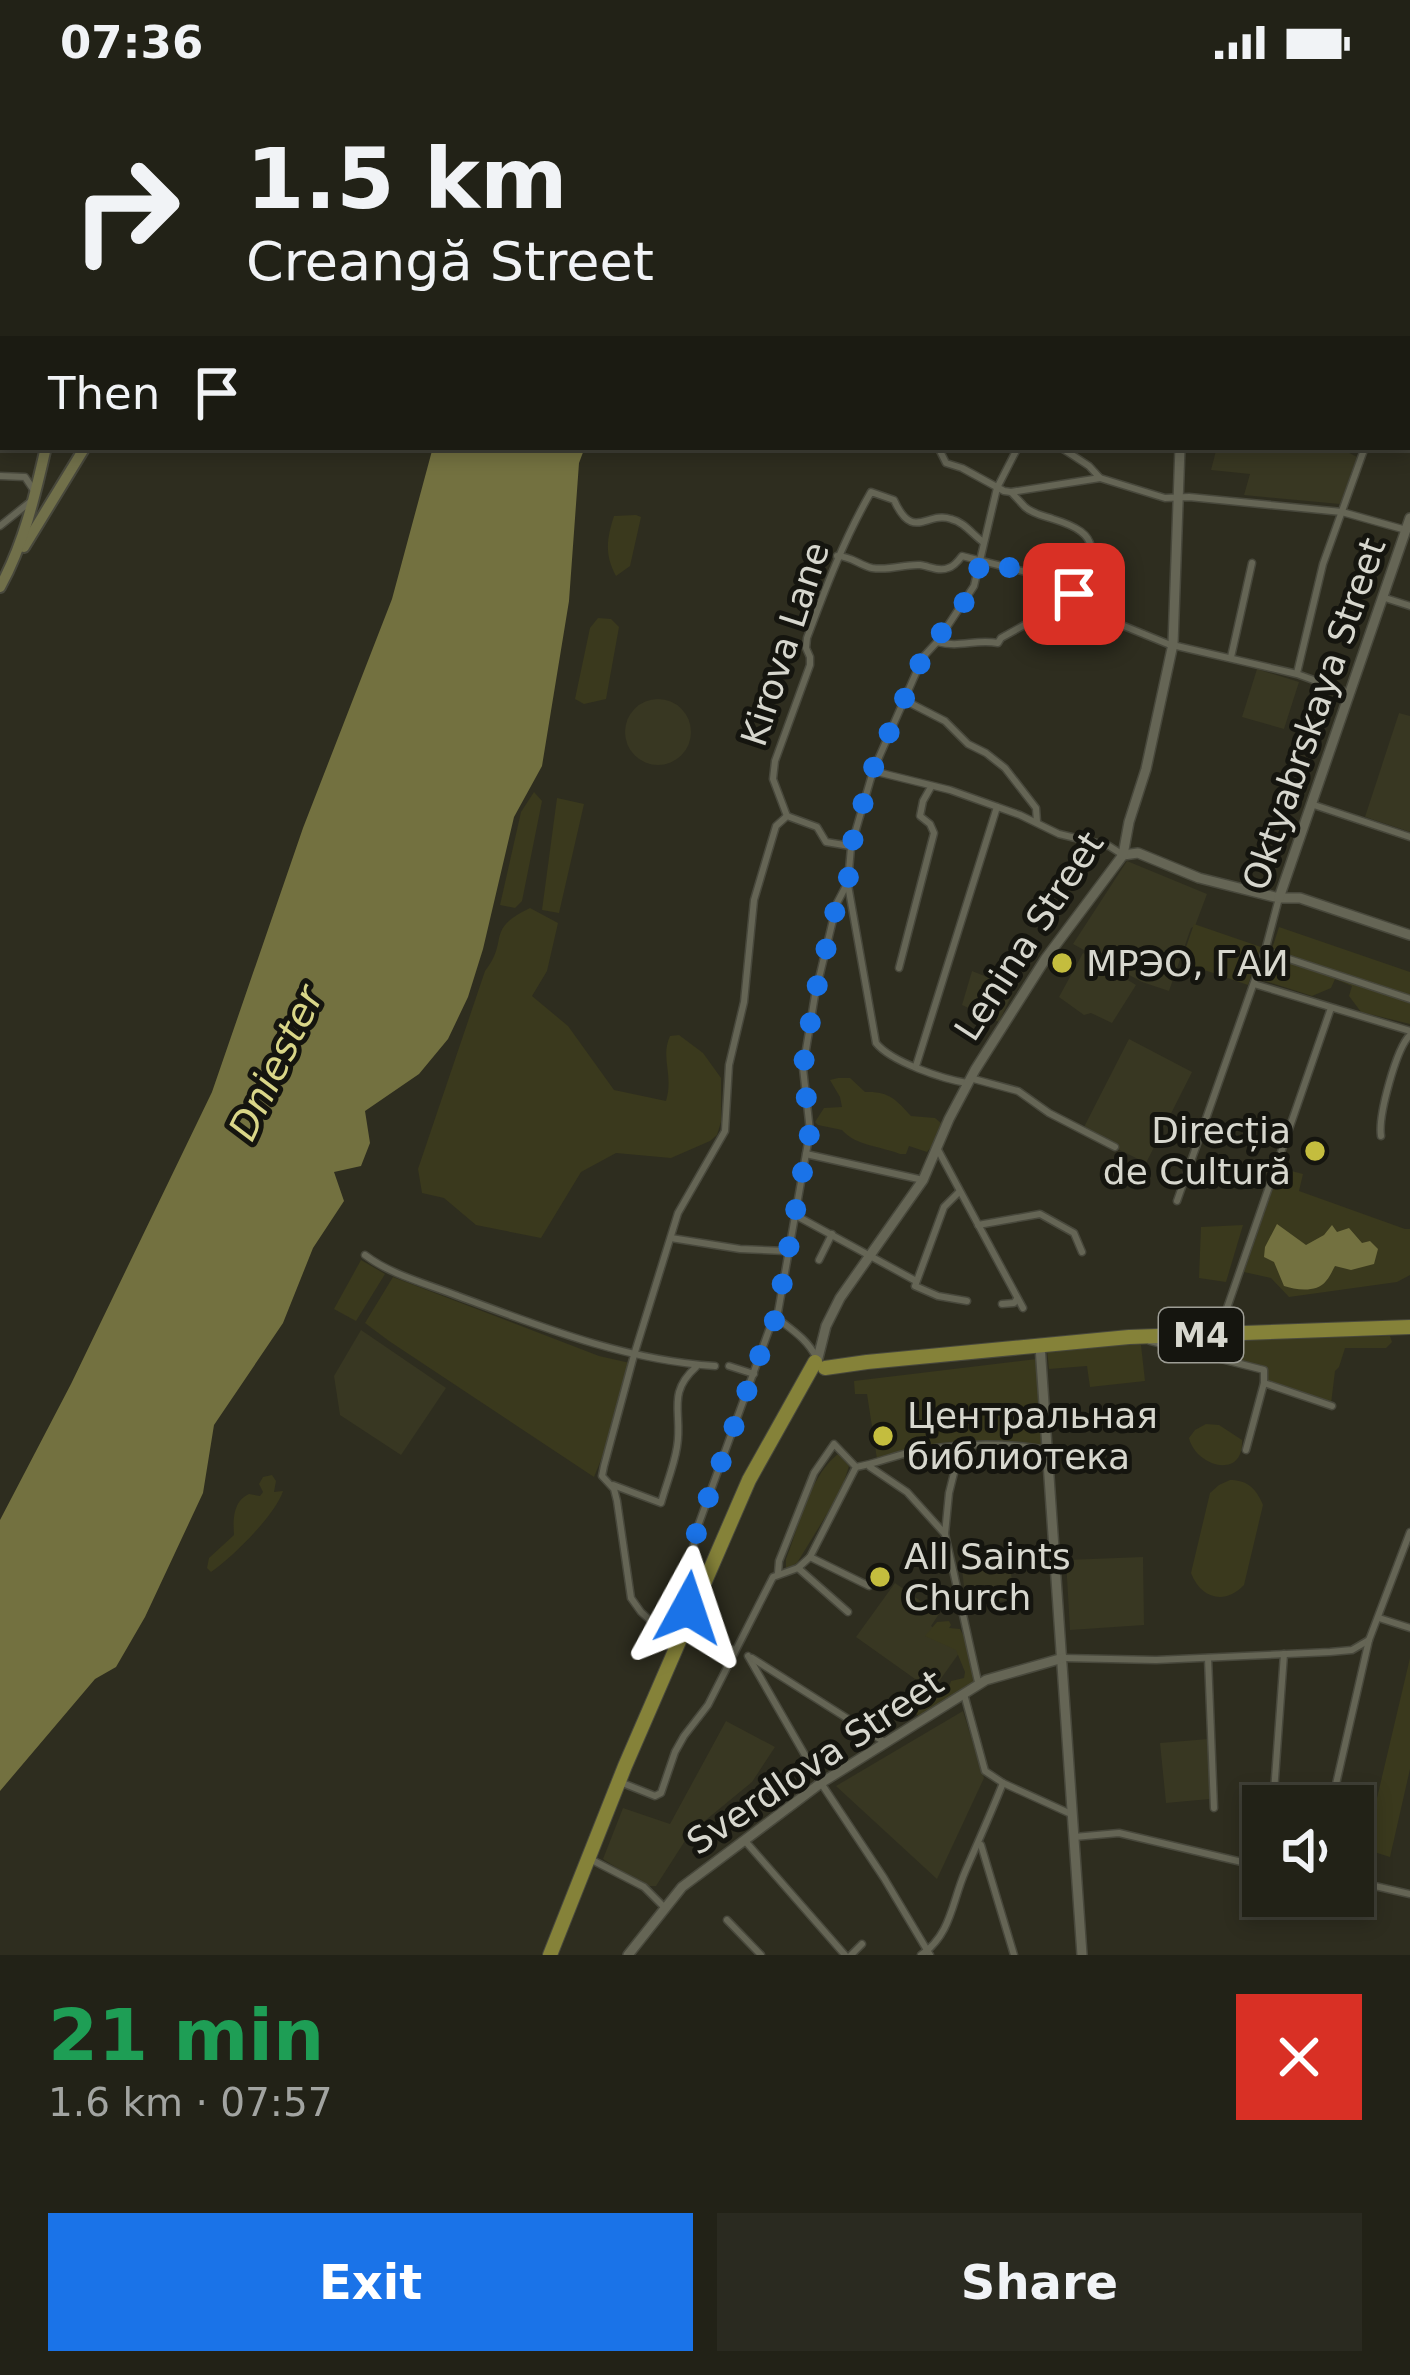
<!DOCTYPE html>
<meta charset="utf-8">
<style>
body{margin:0;font-family:"DejaVu Sans",sans-serif;background:#2a2a20;color:#f1f3f6;height:100vh;display:flex;flex-direction:column;font-size:45px;white-space:nowrap}
*{box-sizing:border-box;margin:0}
p{font-size:39px;color:#a2a4a1}
.icon{flex:none;width:66px;height:66px;fill:none;stroke:currentColor;stroke-width:2;stroke-linecap:round;stroke-linejoin:round}
.map{position:relative;height:1871px;overflow:hidden}
.panel{display:flex;flex-direction:column;background:#222217;flex:1}
.panel>*{flex:none}
.top-card{position:absolute;left:0px;top:0px;width:1410px;height:366px;box-shadow:0 6px 18px #0003,0 0 0 3px #3f3f36;background:#222217;color:#f1f3f6;overflow:hidden}
.fabs{position:absolute;left:1242px;top:1701px;display:grid;gap:24px}
.fabs a{display:grid;place-items:center;width:132px;height:132px;border-radius:0px;background:#222217;box-shadow:0 6px 18px #0003,0 0 0 3px #3f3f36;font-size:60px}
.pin{position:absolute;display:grid;place-items:center;width:102px;height:102px;color:#fff;margin:-51px;border-radius:24px;box-shadow:0 6px 18px #0006}
.me{position:absolute;width:132px;margin:-66px;rotate:5deg;stroke-linejoin:round;filter:drop-shadow(0 0 9px #0008)}
.turn{display:flex;align-items:center;gap:42px;height:252px;padding:0 48px;font-size:54px}
.turn .icon{width:156px;height:156px;stroke-width:2.5}
.turn b{display:block;font-size:84px;line-height:102px}
.then{display:flex;align-items:center;height:114px;padding:0 48px;background:#0003;gap:24px;font-size:45px}
.round{display:grid;place-items:center;flex:none;width:126px;height:126px;border-radius:0px;background:#2a2a20}
.summary{display:flex;align-items:center;justify-content:space-between;height:204px;padding:0 48px}
h1{font-size:72px;font-weight:700;line-height:90px;color:#1e9e55}
.action{display:flex;gap:24px;margin-top:auto;padding:24px 48px}
.action a{flex:1;height:138px;border-radius:0px;background:#1a73e8;color:#fff;font-size:48px;font-weight:700;line-height:138px;text-align:center}
.action a+a{background:#2a2a20;color:#f1f3f6}
.status{display:flex;justify-content:space-between;align-items:center;height:84px;padding:0 60px;background:#222217;direction:ltr}
.status svg{height:33px;fill:currentColor}
.map>svg:first-child{display:block}
.built{fill:#383722}
.green{fill:#3a391d}
.water{fill:#737140}
.lines{fill:none;stroke-linecap:round;stroke-linejoin:round}
.minor-casing{stroke:#48483c;stroke-width:9}
.tertiary-casing{stroke:#48483c;stroke-width:12}
.secondary-casing{stroke:#48483c;stroke-width:14}
.trunk-casing{stroke:#48483c;stroke-width:16}
.minor{stroke:#656555;stroke-width:6}
.tertiary{stroke:#656555;stroke-width:9}
.secondary{stroke:#71704a;stroke-width:10}
.trunk{stroke:#858239;stroke-width:14}
.route{stroke:#1a73e8;stroke-width:21;stroke-dasharray:0 37.8}
.poi-dot{fill:#c4bd3e;stroke:#15150f;stroke-width:4.5}
.labels{text-anchor:middle;dominant-baseline:central;stroke-width:10;stroke-linejoin:round;paint-order:stroke}
.shield{fill:#15150f;stroke:#9d9d95;stroke-width:3}
.shield-label{font-size:33px;font-weight:bold;fill:#d7d7ce}
.street-label{font-size:36px;fill:#d7d7ce;stroke:#15150f}
.poi-label{font-size:36px;fill:#d7d7ce;stroke:#15150f;text-anchor:start}
.water-label{font-size:39px;font-style:italic;fill:#d9d688;stroke:#15150f}
</style>
<div class="status"><b>07:36</b><svg viewBox="0 0 49 12"><path d="M0 12V9h3v3zM5 12V6h3v6zM10 12V3h3v9zM15 12V0h3v12zM26 1h20v11H26zM47 4h2v5h-2z"/></svg></div>
<div class="map">
<svg width="1410" height="1871" viewBox="0 0 1410 1871">
<rect width="100%" height="100%" fill="#2e2d1f"/>
<g class="built">
<polygon points="1217,363 1338,363 1357,373 1340,420 1244,411 1250,390 1211,386"/>
<polygon points="1257,585 1299,598 1284,645 1242,633"/>
<circle cx="658" cy="648" r="33"/>
<polygon points="1399,629 1410,632 1410,748 1365,733"/>
<polygon points="1127,777 1207,810 1195,842 1191,844 1169,907 1142,898 1073,860"/>
<polygon points="1083,869 1136,901 1112,939 1091,929 1084,931 1059,913"/>
<polygon points="972,887 1015,904 999,938 962,921"/>
<polygon points="1129,955 1192,988 1146,1079 1082,1047"/>
<polygon points="361,1246 446,1304 401,1371 340,1331 334,1292"/>
<polygon points="1009,1471 1014,1515 966,1521 961,1476"/>
<polygon points="1143,1473 1144,1541 1070,1546 1066,1476"/>
<polygon points="895,1499 939,1530 931,1542 962,1565 932,1607 856,1553"/>
<polygon points="963,1627 984,1694 937,1795 836,1702"/>
<polygon points="726,1637 775,1663 752,1698 690,1749 656,1802 645,1802 603,1775 623,1724 670,1740"/>
<polygon points="1208,1655 1210,1715 1166,1719 1160,1659"/>
</g>
<g class="green">
<path d="M636 431 641 433 630 482 616 492C604 470 607 454 614 432Z"/>
<polygon points="598,534 611,535 619,543 606,615 584,620 575,615 590,544"/>
<polygon points="534,708 542,717 522,817 515,824 500,821 521,728"/>
<polygon points="557,714 584,720 559,829 542,826"/>
<path d="M530 824 558 839 547 887 532 912 568 942 614 1006 666 1017C674 990 660 974 670 952L679 951 703 969 721 994V1038L717 1051 710 1057 671 1074 616 1069 581 1088 541 1154 476 1141 444 1114 422 1109 418 1085 485 887C510 856 484 846 530 824Z"/>
<polygon points="1194,840 1261,863 1248,901 1181,878"/>
<polygon points="1279,843 1410,888 1410,940 1361,928 1349,912 1352,902 1335,895 1331,904 1312,912 1262,896"/>
<path d="M838 994H850L865 1008C888 1007 896 1015 911 1032L935 1034 942 1040 935 1058 927 1068 909 1062 906 1070H900C880 1062 856 1062 842 1046L818 1041 815 1038 824 1024 842 1023 840 1013 830 996Z"/>
<polygon points="1280,1084 1303,1090 1299,1107 1405,1145 1410,1145 1410,1191 1397,1198 1289,1213 1271,1194 1244,1188"/>
<polygon points="1243,1141 1226,1198 1199,1194 1201,1143"/>
<polygon points="361,1176 385,1190 356,1237 334,1225"/>
<path d="M393 1193 599 1272 630 1279C620 1319 609 1358 594 1393L389 1257 365 1239Z"/>
<polygon points="1390,1252 1392,1258 1386,1264 1345,1264 1339,1283 1335,1287 1331,1320 1268,1298 1268,1288 1168,1261 1170,1257"/>
<polygon points="1128,1257 1141,1261 1145,1297 1090,1303 1087,1282 1049,1285 1047,1265"/>
<path d="M1037 1275 1042 1364C983 1360 935 1357 877 1375L867 1310H855L854 1297Z"/>
<path d="M1206 1340 1219 1341 1242 1356C1244 1396 1196 1383 1189 1354L1195 1346Z"/>
<path d="M838 1370 849 1382 841 1407 797 1479 786 1485V1475C799 1442 809 1393 838 1370Z"/>
<path d="M272 1391 276 1397 274 1408 283 1407C276 1430 232 1474 211 1488L207 1484 209 1474 234 1451C233 1436 233 1417 249 1410L260 1412 263 1408 259 1400 263 1393Z"/>
<path d="M1230 1396C1248 1396 1256 1405 1263 1421L1244 1501C1225 1521 1201 1515 1191 1489L1210 1409 1219 1401Z"/>
<polygon points="949,1537 951,1541 949,1544 960,1545 966,1557 976,1596 972,1601 920,1633 908,1623 905,1616 922,1604 927,1611 925,1618 927,1622 948,1606 951,1597 964,1594 965,1588 956,1566 925,1552 937,1538"/>
<polygon points="1410,1574 1410,1685 1390,1773 1365,1765"/>
</g>
<g class="water">
<polygon points="433,363 585,363 579,379 569,517 542,682 514,733 483,865 468,913 448,955 419,990 365,1027 370,1059 361,1082 334,1088 344,1117 313,1164 283,1239 214,1341 203,1409 145,1533 116,1583 95,1595 0,1707 0,1436 71,1300 212,1008 303,744 392,515"/>
<path d="M1277 1140 1306 1161 1324 1151 1332 1141 1337 1148 1349 1144 1362 1159 1370 1157 1378 1165 1374 1180 1351 1186 1335 1182C1332 1187 1330 1193 1326 1197 1317 1209 1296 1206 1284 1202L1274 1178 1264 1173 1265 1163Z"/>
</g>
<g class="lines">
<defs>
<g id="minor">
<polyline points="1227,3 1228,0"/>
<polyline points="1314,3 1315,0"/>
<polyline points="1399,3 1400,0"/>
<polyline points="1407,157 1410,157"/>
<polyline points="1407,267 1410,261"/>
<polyline points="938,363 946,379 962,384 1004,407 1011,408 1100,394"/>
<polyline points="1060,363 1089,382 1100,394 1165,414 1189,413 1342,428 1406,446"/>
<polyline points="0,392 25,393 35,408"/>
<path d="M1012 409C1013 410 1024 422 1025 423 1033 430 1044 432 1053 435 1105 451 1095 469 1074 510"/>
<polyline points="0,442 30,418"/>
<path d="M837 472C851 472 859 481 872 484 890 487 904 480 920 481 929 482 939 488 948 484 953 483 959 476 962 472L1038 491 1074 510 1097 531 1168 560 1297 590 1349 609"/>
<polyline points="1382,513 1410,522"/>
<path d="M937 558C961 564 974 555 998 559L1001 554 1037 534 1097 531"/>
<polyline points="1231,573 1252,479"/>
<polyline points="1297,589 1323,480 1365,363"/>
<polyline points="904,616 945,637 968,660 986,669 1005,684 1036,724 1037,738"/>
<polyline points="873,687 950,706 1020,731 1059,750 1109,762 1123,771"/>
<polyline points="1311,720 1410,753"/>
<path d="M787 732 773 695 775 677 810 581V573L806 564 807 554C826 503 844 455 871 408L894 416C913 458 926 427 951 435 964 438 972 450 983 458"/>
<path d="M848 801 876 959C891 978 943 995 967 999"/>
<polyline points="1265,867 1410,915"/>
<polyline points="899,884 934,749 930,740 920,732 923,717 931,703"/>
<polyline points="1254,900 1410,947"/>
<polyline points="916,982 997,723"/>
<polyline points="970,994 1018,1007 1049,1029 1115,1063"/>
<path d="M1381 1052C1378 1032 1396 965 1410 951"/>
<polyline points="937,1064 1023,1224"/>
<polyline points="806,1070 923,1096"/>
<polyline points="959,1108 944,1123 915,1202 938,1212 967,1217"/>
<polyline points="1177,1117 1265,867 1279,814"/>
<polyline points="795,1131 916,1197"/>
<polyline points="978,1141 1040,1130 1074,1149 1082,1168"/>
<polyline points="671,1154 740,1165 786,1167"/>
<path d="M365 1171C391 1191 428 1200 458 1212 542 1243 624 1276 715 1282"/>
<polyline points="819,1176 832,1150"/>
<polyline points="1002,1220 1014,1219 1017,1215"/>
<path d="M777 1234C792 1246 807 1255 816 1273"/>
<polyline points="1218,1250 1331,924"/>
<polyline points="1150,1257 1264,1286 1264,1299 1246,1366"/>
<polyline points="729,1282 754,1290"/>
<polyline points="1264,1299 1332,1322"/>
<polyline points="961,1361 949,1409 945,1450 978,1598"/>
<path d="M856 1383C875 1380 893 1372 912 1368 954 1359 1004 1358 1047 1366"/>
<polyline points="870,1383 907,1408 945,1450"/>
<path d="M613 1401 661 1419C666 1401 674 1382 677 1363 683 1329 666 1310 696 1283"/>
<polyline points="810,1473 869,1502"/>
<polyline points="798,1484 848,1528"/>
<polyline points="688,1525 687,1492 698,1442 769,1246 777,1234 810,1047 803,984 815,911 837,819 848,798 851,763 873,687 923,573 937,558 974,502 997,404 1018,363"/>
<polyline points="1379,1534 1410,1544"/>
<polyline points="706,1558 674,1552 662,1547 641,1528 631,1514 617,1417 614,1405 602,1392 604,1382 634,1271 678,1129 725,1047 729,981 744,918 754,816 776,742 787,732 817,743 826,758 850,762"/>
<polyline points="721,1562 735,1566"/>
<polyline points="748,1572 821,1699 884,1794 930,1871"/>
<polyline points="752,1574 886,1659"/>
<polyline points="1064,1574 1156,1576 1330,1568 1352,1566 1369,1556"/>
<polyline points="1208,1574 1214,1724"/>
<polyline points="964,1610 985,1687 1003,1699 1071,1730"/>
<polyline points="620,1698 655,1712 661,1709 675,1668 684,1652 708,1621 773,1493 798,1484 810,1473 856,1383 834,1360 814,1389 779,1477 778,1489"/>
<polyline points="1273,1722 1284,1570"/>
<polyline points="1331,1722 1369,1556 1410,1448"/>
<polyline points="1074,1753 1119,1749 1263,1783"/>
<polyline points="746,1758 845,1871"/>
<polyline points="981,1761 1014,1871"/>
<polyline points="592,1776 644,1803 664,1823"/>
<polyline points="1353,1797 1410,1810"/>
<polyline points="727,1836 761,1871"/>
<polyline points="851,1871 862,1860"/>
<path d="M921 1871C951 1851 952 1818 965 1788 978 1758 991 1729 1003 1699"/>
</g>
<g id="tertiary">
<polyline points="1140,3 1141,0"/>
<polyline points="1407,109 1410,110"/>
<polyline points="1123,771 1138,769 1199,794 1279,814 1300,814 1410,851"/>
<polyline points="1279,814 1410,434"/>
<polyline points="1040,1262 1082,1871"/>
<polyline points="818,1274 826,1242 840,1214 923,1096 949,1035 975,986 1046,874 1123,771 1129,738 1146,685 1173,560 1180,363"/>
<polyline points="628,1871 682,1803 821,1699 986,1596 1063,1574"/>
</g>
<g id="secondary">
<polyline points="190,3 191,0"/>
<polyline points="393,3 395,0"/>
<polyline points="24,463 85,363"/>
<path d="M0 503C24 460 35 411 46 363"/>
</g>
<g id="trunk">
<polyline points="825,1284 867,1278 1129,1253 1410,1243"/>
<polyline points="550,1871 625,1682 749,1396 815,1278"/>
</g>
</defs>
<use href="#minor" class="minor-casing"/>
<use href="#tertiary" class="tertiary-casing"/>
<use href="#secondary" class="secondary-casing"/>
<use href="#trunk" class="trunk-casing"/>
<use href="#minor" class="minor"/>
<use href="#tertiary" class="tertiary"/>
<use href="#secondary" class="secondary"/>
<use href="#trunk" class="trunk"/>
</g>
<g class="lines">
<polyline class="route" points="688,1524 687,1492 698,1442 769,1246 776,1234 810,1047 803,984 805,970 815,911 837,819 848,798 851,763 872,687 923,573 969,512 974,502 981,476 1038,491 1074,510"/>
</g>
<g class="poi-dot">
<circle cx="1062" cy="879" r="12"/>
<circle cx="1315" cy="1067" r="12"/>
<circle cx="883" cy="1352" r="12"/>
<circle cx="880" cy="1493" r="12"/>
</g>
<g class="labels">
<rect class="shield" x="1159" y="1224" width="84" height="54" rx="9"/>
<g class="shield-label">
<text x="1201" y="1251">M4</text>
</g>
<g class="street-label">
<text transform="translate(785 560) rotate(-72)">Kirova Lane</text>
<text transform="translate(1314 630) rotate(-71)">Oktyabrskaya Street</text>
<text transform="translate(1029 852) rotate(-57)">Lenina Street</text>
<text transform="translate(815 1678) rotate(-34)">Sverdlova Street</text>
</g>
<g class="poi-label">
<text x="1086" y="879">МРЭО, ГАИ</text>
<text x="1291" y="1046" text-anchor="end">Direcția<tspan x="1291" dy="41">de Cultură</tspan></text>
<text x="907" y="1331">Центральная<tspan x="907" dy="41">библиотека</tspan></text>
<text x="904" y="1472">All Saints<tspan x="904" dy="41">Church</tspan></text>
</g>
<g class="water-label">
<text transform="translate(276 979) rotate(-64)">Dniester</text>
</g>
</g>
</svg>
<div class="fabs">
<a><svg class="icon" aria-label="sound" viewBox="0 0 24 24"><path d="M4 9h4l5-4v14l-5-4H4zM17 9q2 3 0 6"/></svg></a>
</div>
<div class="pin" style="left:1074px;top:510px;background:#d93025"><svg class="icon" aria-label="arrive" viewBox="0 0 24 24"><path d="M6 21V4h12l-3 4 3 4H6"/></svg></div>
<svg class="me" style="left:688px;top:1524px" viewBox="-20 -20 40 40"><path d="M0-17L14 15 0 8-14 15z" fill="#1a73e8" stroke="#fff" stroke-width="4"/></svg>
<div class="top-card">
<div class="turn"><svg class="icon" aria-label="right" viewBox="0 0 24 24"><path d="M7 20v-9h11M14 6l5 5-5 5"/></svg><div><b>1.5 km</b>Creangă Street</div></div>
<div class="then">Then<svg class="icon" aria-label="arrive" viewBox="0 0 24 24"><path d="M6 21V4h12l-3 4 3 4H6"/></svg></div>
</div>
</div>
<section class="panel">
<div class="summary"><div><h1>21 min</h1><p>1.6 km · 07:57</p></div><a class="round" style="background:#d93025;color:#fff"><svg class="icon" aria-label="close" viewBox="0 0 24 24"><path d="M6 6l12 12M18 6L6 18"/></svg></a></div>
<div class="action"><a>Exit</a><a>Share</a></div>
</section>
